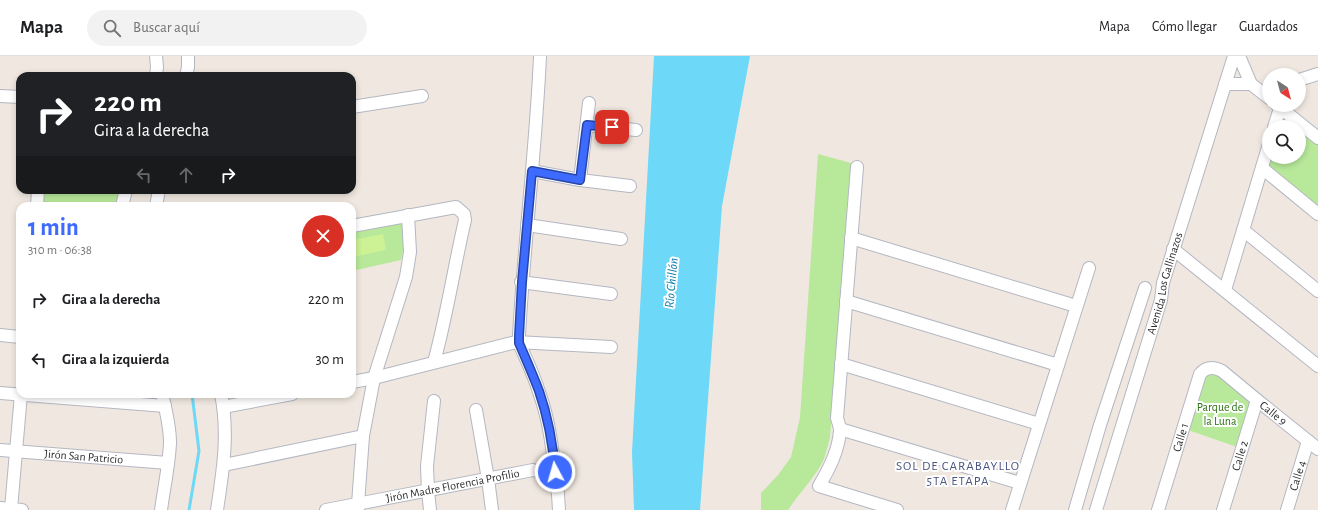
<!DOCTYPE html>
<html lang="es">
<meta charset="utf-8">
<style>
body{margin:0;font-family:"Alegreya Sans",sans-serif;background:#f2f2f2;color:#202124;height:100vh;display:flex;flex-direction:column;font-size:15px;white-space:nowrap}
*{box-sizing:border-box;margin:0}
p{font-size:13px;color:#757577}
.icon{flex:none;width:22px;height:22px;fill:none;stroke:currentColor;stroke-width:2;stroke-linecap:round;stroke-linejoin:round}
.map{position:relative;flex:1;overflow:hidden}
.side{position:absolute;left:16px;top:146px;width:340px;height:196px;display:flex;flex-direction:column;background:#fff;border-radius:12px;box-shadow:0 2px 6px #0003}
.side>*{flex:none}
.top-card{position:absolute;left:16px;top:16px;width:340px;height:122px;border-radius:12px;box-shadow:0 2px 6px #0003;background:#202124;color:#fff;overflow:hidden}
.needle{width:26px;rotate:144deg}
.fabs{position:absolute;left:1262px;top:12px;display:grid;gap:8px}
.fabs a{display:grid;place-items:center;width:44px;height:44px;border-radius:50%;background:#fff;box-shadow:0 2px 6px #0003;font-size:20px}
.pin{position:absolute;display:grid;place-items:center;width:34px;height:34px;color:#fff;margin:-17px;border-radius:8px;box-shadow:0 2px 6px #0006}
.me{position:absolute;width:44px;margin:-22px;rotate:354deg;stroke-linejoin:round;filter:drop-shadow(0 0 3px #0008)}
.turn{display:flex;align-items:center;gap:14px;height:84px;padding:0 12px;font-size:18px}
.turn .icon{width:52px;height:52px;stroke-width:2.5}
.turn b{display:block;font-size:28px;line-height:34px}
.lanes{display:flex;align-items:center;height:38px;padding:0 12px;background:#0003;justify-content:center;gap:20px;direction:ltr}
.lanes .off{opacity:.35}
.round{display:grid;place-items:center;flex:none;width:42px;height:42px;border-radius:21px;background:#f2f2f2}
.headline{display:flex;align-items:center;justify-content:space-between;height:68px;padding:0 12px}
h1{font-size:24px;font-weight:700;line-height:30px;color:#3d6aff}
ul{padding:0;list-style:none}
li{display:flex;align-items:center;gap:12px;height:60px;padding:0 12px}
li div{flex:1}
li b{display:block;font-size:15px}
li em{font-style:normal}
header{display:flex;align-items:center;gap:24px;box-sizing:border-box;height:56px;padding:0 20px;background:#fff;border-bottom:1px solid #e0e0e0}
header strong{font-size:19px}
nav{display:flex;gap:22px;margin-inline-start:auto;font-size:14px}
.search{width:280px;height:36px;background:#f2f2f2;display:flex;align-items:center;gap:10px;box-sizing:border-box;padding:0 14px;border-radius:22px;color:#757577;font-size:15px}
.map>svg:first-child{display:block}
.green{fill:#b8e99a}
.pitch{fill:#cdf195}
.water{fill:#6dd8f7}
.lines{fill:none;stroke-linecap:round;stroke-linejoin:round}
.stream{stroke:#6dd8f7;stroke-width:3}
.minor-casing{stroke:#b4b7c2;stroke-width:14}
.minor{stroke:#fff;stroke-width:12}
.route-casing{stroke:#2845a6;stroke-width:10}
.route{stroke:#3d6aff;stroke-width:7}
.labels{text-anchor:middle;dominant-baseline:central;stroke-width:4;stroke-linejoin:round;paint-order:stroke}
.street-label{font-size:12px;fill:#2e2e2e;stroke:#fff}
.park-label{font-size:12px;fill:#2d7216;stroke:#fff}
.water-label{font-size:13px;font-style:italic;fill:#0479ab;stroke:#fff}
.neighbourhood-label{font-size:13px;letter-spacing:1px;fill:#4a5683;stroke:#fff}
</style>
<header>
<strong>Mapa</strong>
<div class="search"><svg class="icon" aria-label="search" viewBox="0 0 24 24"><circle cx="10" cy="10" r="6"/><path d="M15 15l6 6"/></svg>Buscar aquí</div>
<nav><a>Mapa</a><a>Cómo llegar</a><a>Guardados</a></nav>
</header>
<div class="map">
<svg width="1318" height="454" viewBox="0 0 1318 454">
<rect width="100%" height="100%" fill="#f0e8e0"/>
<g class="green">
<polygon points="1284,61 1296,71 1280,71"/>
<polygon points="1299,74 1318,89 1318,152 1268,111 1271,101 1299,101"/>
<path d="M818 98 851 107 830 382C828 389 826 396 824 403 815 422 799 437 788 454H761V437L778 419 791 401 800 361Z"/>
<polygon points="43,134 120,134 116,150 42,150"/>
<polygon points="402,164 405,186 401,204 352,215 352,176"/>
<polygon points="1213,317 1220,321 1251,346 1237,391 1188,374 1203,327 1206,319"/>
</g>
<polygon class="pitch" points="383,178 386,194 353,201 352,184"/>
<polygon class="water" points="654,0 750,0 722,150 700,454 634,454 632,396"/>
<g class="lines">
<polyline class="stream" points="189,454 199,395 192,338"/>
<defs>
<g id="minor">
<path d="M540 0C536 93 524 186 519 280V287C526 303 534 319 539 336 550 366 553 397 556 428"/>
<polyline points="1239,0 1251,28 1269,42"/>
<polyline points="156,20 157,11 156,0"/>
<polyline points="186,20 188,11 188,0"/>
<polyline points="1299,24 1318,18"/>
<polyline points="1225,28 1251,28"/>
<polyline points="0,40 20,41"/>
<polyline points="1277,49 1318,82"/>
<polyline points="352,51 422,40"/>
<polyline points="587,69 636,74"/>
<polyline points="1274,71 1281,49"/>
<path d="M857 111 837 362C838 366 840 370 840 374 839 394 829 413 819 430L897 454"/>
<polyline points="1262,112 1318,158"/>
<polyline points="532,115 580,124 630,130"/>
<polyline points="580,124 589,47"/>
<polyline points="37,150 38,134"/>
<polyline points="122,150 126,134"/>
<polyline points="156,150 159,134"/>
<polyline points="527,169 621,183"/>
<path d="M352 170 456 151 464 158 465 164C454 211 447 259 434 306"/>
<polyline points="1243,174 1318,235"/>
<polyline points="851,182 1076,250"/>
<polyline points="1173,193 1318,310"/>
<polyline points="521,226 611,238"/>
<polyline points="1225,234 1269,88"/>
<polyline points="846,245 1058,309"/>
<polyline points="0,279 20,281"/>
<polyline points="841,308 1039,368"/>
<polyline points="352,326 374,322 516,286 611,291"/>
<polyline points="0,337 165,350"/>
<polyline points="223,351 292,338"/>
<polyline points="476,354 488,423 492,454"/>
<polyline points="840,373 1020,427"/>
<path id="s1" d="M0 394 168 407"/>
<polyline points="224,409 363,380"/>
<polyline points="0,452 22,454"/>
<polyline points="11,453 21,338"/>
<path d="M161 454C164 432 169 409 170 387 170 371 166 354 162 338"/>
<path d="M217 454C223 415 229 377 221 338"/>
<path id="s2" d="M326 454 533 414C561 420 557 430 559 454"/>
<polyline points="358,454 358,448 363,380 374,322 406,221 410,196 408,159"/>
<polyline points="430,454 428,435 427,410 434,345"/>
<polyline points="1012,454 1089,212"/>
<polyline points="1075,454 1100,369 1145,232"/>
<path id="s3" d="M1096 454 1161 244 1163 227 1234 0"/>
<path id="s4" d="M1158 454 1200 318C1207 310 1214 311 1222 315L1257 344 1318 393"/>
<path id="s5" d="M1223 454 1257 344"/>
<path id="s6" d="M1287 454 1308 385"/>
</g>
</defs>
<use href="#minor" class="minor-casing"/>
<use href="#minor" class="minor"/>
</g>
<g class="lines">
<defs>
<path id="route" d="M555 416C553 389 548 361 539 335 533 319 526 303 519 287V280L522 226 532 115 580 124 587 69 612 71"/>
</defs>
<use href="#route" class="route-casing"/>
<use href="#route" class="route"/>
</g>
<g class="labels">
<g class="street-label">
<text stroke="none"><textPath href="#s3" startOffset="237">Avenida Los Gallinazos</textPath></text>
<text stroke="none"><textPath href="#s4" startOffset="233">Calle 9</textPath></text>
<text stroke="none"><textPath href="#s4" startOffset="76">Calle 1</textPath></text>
<text stroke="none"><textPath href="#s5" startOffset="57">Calle 2</textPath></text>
<text stroke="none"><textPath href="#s1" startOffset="84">Jirón San Patricio</textPath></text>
<text stroke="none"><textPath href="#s6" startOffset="36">Calle 4</textPath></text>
<text stroke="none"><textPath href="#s2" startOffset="129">Jirón Madre Florencia Profilio</textPath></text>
</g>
<g class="park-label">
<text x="1220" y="351">Parque de<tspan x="1220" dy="14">la Luna</tspan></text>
</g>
<g class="water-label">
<text transform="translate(672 227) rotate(-85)">Río Chillón</text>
</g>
<g class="neighbourhood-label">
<text x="958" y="410">SOL DE CARABAYLLO<tspan x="958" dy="15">5TA ETAPA</tspan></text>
</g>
</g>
</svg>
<div class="fabs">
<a><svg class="needle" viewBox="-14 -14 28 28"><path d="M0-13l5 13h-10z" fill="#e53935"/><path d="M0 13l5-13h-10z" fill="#757577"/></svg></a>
<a><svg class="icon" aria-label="search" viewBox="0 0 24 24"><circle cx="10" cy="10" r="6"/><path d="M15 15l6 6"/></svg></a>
</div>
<div class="pin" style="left:612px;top:71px;background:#d93025"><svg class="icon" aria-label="arrive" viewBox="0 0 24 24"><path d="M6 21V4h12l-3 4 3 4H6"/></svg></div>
<svg class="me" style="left:555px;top:416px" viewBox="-20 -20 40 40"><circle r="17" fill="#3d6aff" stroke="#fff" stroke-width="3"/><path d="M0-11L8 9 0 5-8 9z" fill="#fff"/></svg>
<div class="top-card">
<div class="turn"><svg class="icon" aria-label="right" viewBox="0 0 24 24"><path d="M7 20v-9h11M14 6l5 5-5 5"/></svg><div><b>220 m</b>Gira a la derecha</div></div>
<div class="lanes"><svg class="icon off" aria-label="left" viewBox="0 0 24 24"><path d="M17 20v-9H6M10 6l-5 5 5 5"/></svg><svg class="icon off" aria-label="ahead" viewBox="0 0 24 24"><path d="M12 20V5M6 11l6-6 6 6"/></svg><svg class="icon" aria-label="right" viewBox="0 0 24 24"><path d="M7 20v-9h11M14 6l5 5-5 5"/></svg></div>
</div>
<section class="side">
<div class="headline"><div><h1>1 min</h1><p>310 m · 06:38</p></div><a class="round" style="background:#d93025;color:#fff"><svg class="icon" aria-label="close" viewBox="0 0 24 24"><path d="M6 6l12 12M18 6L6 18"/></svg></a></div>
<ul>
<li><svg class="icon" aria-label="right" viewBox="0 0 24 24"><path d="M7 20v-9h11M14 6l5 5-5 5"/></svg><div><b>Gira a la derecha</b></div><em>220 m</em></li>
<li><svg class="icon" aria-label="left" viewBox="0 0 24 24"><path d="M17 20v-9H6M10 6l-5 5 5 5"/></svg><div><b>Gira a la izquierda</b></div><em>30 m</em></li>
</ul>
</section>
</div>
